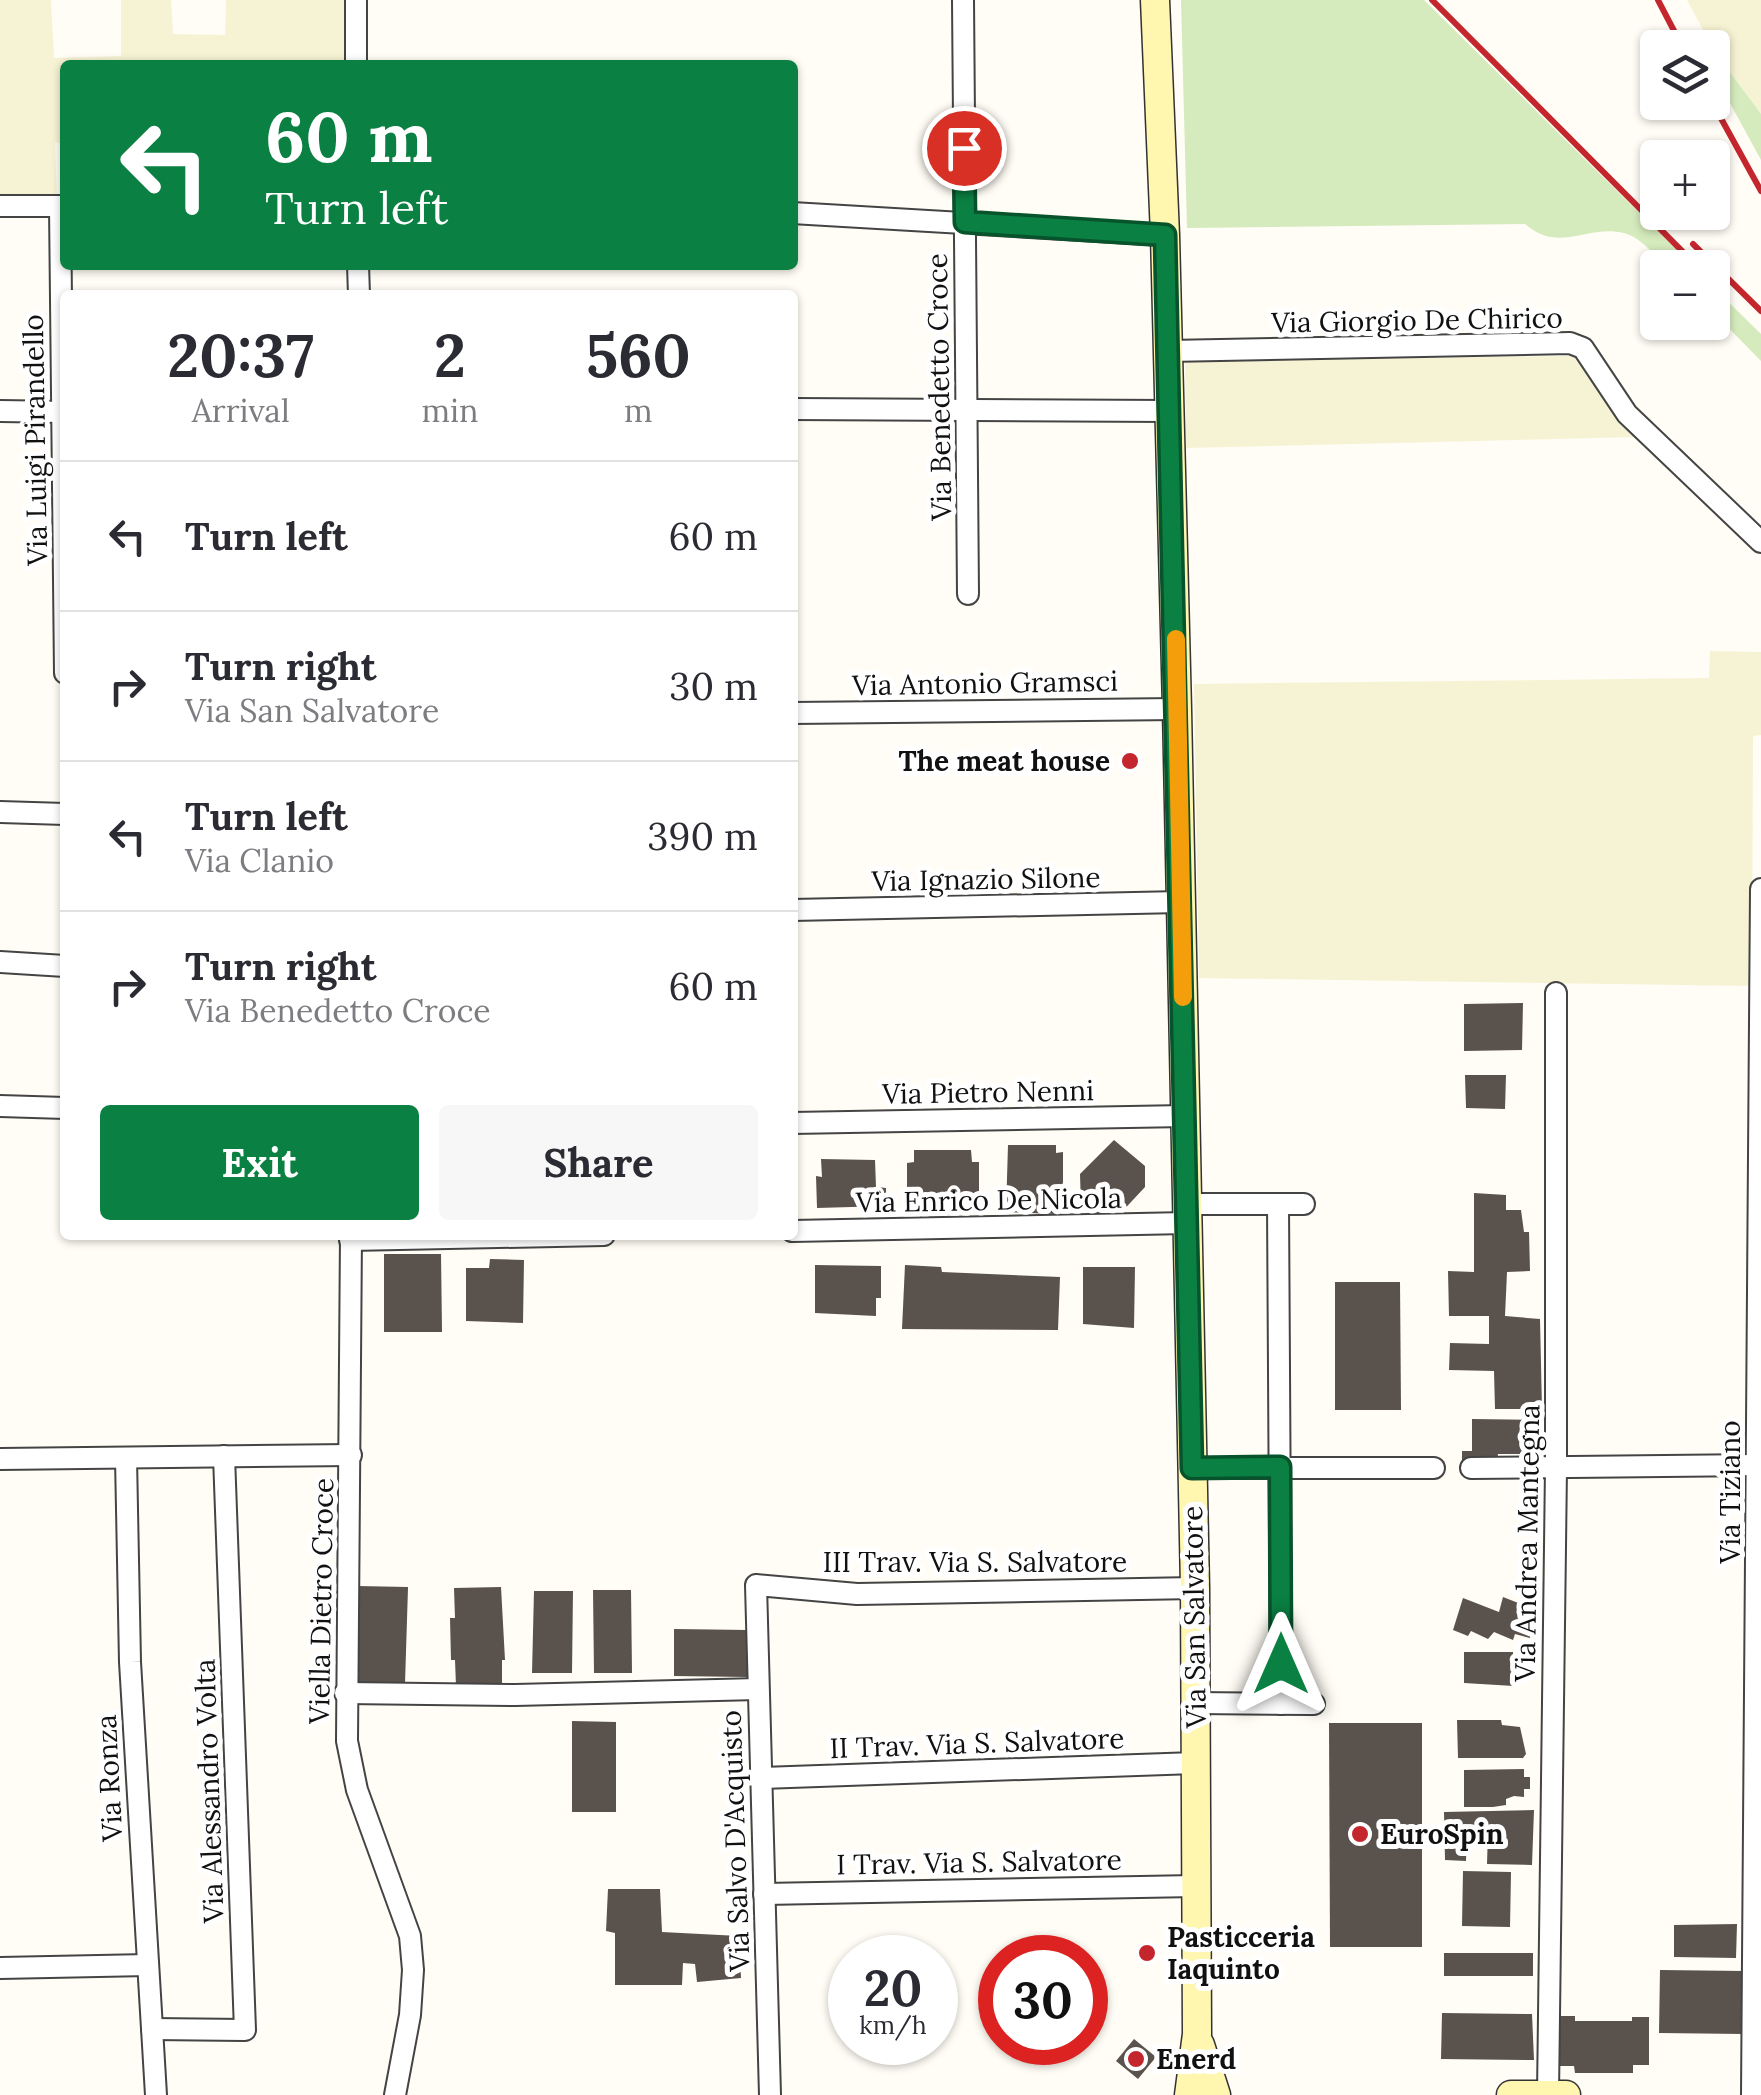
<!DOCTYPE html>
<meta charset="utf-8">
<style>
body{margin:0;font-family:Lora,serif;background:#f7f7f7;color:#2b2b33;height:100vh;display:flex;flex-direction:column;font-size:38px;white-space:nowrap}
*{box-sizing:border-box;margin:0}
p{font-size:32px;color:#7c7c81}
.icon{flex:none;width:55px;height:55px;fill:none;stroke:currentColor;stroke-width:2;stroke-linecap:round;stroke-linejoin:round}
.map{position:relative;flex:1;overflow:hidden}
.panel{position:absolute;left:60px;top:290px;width:738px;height:950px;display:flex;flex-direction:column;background:#fff;border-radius:10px;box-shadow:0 2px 8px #0004}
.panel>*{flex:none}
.top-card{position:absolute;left:60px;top:60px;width:738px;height:210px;border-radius:10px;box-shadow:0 2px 8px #0004;background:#0b8043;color:#fff;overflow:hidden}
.controls{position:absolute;left:1640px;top:30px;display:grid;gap:20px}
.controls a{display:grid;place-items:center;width:90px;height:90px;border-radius:10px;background:#fff;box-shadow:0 2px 8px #0004;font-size:50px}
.speed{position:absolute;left:828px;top:1935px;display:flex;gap:20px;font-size:50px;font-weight:700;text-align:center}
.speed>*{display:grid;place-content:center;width:130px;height:130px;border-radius:50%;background:#fff;box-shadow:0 2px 8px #0004;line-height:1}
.speed small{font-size:25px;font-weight:400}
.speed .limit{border:15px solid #d22;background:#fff;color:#111}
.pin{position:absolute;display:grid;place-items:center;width:85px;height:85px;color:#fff;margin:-42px;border:5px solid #fff;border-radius:50%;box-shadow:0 2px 10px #0007}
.me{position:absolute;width:110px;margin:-55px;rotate:0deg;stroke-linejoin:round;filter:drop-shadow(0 0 8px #0008)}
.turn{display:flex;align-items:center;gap:35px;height:210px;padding:0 40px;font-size:45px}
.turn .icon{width:130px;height:130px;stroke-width:2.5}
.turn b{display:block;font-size:70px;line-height:85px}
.eta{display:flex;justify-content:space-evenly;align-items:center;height:170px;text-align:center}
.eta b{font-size:60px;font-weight:700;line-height:70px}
.action{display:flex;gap:20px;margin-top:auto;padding:20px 40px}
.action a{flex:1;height:115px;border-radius:10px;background:#0b8043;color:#fff;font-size:40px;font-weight:700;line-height:115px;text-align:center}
.action a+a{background:#f7f7f7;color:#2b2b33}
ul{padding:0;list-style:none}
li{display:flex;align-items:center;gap:30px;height:150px;padding:0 40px;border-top:2px solid #e1e1e2}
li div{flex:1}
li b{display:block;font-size:38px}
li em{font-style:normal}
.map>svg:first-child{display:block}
.farmland{fill:#f6f3d4}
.green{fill:#d5ebbd}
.building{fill:#5a524d}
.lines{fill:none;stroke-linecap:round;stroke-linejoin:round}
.street-casing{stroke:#444;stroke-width:24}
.secondary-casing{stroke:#333;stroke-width:31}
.street{stroke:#fff;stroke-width:20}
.secondary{stroke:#fff6b0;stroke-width:28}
.rail{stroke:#c4262e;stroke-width:6}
.route-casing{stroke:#07532c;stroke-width:25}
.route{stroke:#0b8043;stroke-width:18}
.slow{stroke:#f59e0b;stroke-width:18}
.poi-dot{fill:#c4262e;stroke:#fff;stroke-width:4}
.labels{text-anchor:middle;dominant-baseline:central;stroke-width:10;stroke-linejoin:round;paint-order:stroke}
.street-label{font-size:28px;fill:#111;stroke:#fff}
.poi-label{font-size:28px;font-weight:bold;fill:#111;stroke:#fff;text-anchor:start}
</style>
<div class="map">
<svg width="1761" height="2095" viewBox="0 0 1761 2095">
<rect width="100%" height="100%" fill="#fffdf5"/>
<g class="farmland">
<polygon points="0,0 51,0 54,58 121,56 121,0 171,0 173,34 225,35 226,0 346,0 346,65 65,65 65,142 55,143 57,198 0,198"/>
<polygon points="1687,0 1761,0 1761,114 1715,52"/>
<polygon points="1574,356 1608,406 1639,437 1186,448 1185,360"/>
<polygon points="1710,651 1761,652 1761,735 1753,736 1752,986 1199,978 1194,684 1709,678"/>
</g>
<g class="green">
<path d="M1181 0H1424L1694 267H1667C1655 256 1641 237 1624 233 1587 224 1559 254 1525 224L1187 228Z"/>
<polygon points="1712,48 1761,114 1761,160 1713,72"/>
<polygon points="1712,286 1761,334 1761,361 1713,312"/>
</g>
<g class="building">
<polygon points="1523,1003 1522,1050 1464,1051 1464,1004"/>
<polygon points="1465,1075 1506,1075 1505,1109 1466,1108"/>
<polygon points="1114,1140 1145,1166 1145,1187 1117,1217 1107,1208 1096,1219 1081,1207 1080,1174"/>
<polygon points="1008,1145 1056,1145 1056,1153 1063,1152 1063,1207 1056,1208 1056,1214 1006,1212"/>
<polygon points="914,1150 971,1150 972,1162 979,1162 979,1204 971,1205 971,1214 915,1215 914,1207 907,1207 907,1163 914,1162"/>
<polygon points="821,1159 875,1160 876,1187 886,1188 886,1206 817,1208 816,1176 822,1177"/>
<polygon points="1474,1193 1506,1195 1506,1210 1521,1210 1524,1232 1529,1232 1530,1271 1507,1272 1505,1316 1540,1319 1542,1409 1495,1409 1494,1371 1449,1370 1450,1343 1489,1344 1489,1316 1449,1316 1448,1271 1474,1272"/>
<polygon points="384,1254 441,1254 442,1332 384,1332"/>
<polygon points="490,1259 524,1260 523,1323 466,1321 466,1268 489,1268"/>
<polygon points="815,1265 881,1266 881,1298 876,1298 876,1316 815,1313"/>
<polygon points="905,1265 941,1267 942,1272 1060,1277 1058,1330 902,1329"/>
<polygon points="1083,1267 1135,1267 1134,1328 1083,1324"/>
<polygon points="1335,1282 1400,1282 1401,1410 1335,1410"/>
<polygon points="1472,1419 1539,1420 1540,1454 1498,1454 1497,1461 1462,1460 1462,1451 1472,1451"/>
<polygon points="357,1586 408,1587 405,1684 354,1683"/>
<polygon points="501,1587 505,1660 502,1660 502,1685 456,1686 455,1660 451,1660 450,1618 455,1618 454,1588"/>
<polygon points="593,1590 631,1590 632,1673 594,1673"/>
<polygon points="534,1591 573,1591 572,1673 532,1673"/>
<polygon points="1503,1597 1536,1610 1530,1638 1515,1634 1513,1640 1494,1632 1488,1639 1471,1631 1468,1636 1453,1630 1463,1598 1499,1612"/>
<polygon points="674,1629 748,1630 747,1677 674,1676"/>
<polygon points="1464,1652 1513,1652 1514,1686 1464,1683"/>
<polygon points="1457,1720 1501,1720 1502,1725 1520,1727 1526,1754 1523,1758 1458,1758"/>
<polygon points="572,1721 616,1722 616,1812 572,1812"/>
<polygon points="1329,1723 1422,1723 1422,1947 1330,1947"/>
<polygon points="1524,1769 1524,1777 1530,1777 1530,1789 1524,1789 1524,1797 1514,1796 1506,1799 1506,1805 1493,1807 1464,1807 1464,1770"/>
<polygon points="1534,1810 1532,1865 1487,1864 1488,1832 1467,1832 1466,1861 1445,1860 1444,1812"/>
<polygon points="1463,1871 1511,1872 1510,1927 1462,1926"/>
<polygon points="608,1889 660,1889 662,1932 739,1936 741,1978 697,1982 695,1964 683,1963 682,1985 615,1985 615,1933 606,1931"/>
<polygon points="1737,1924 1736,1958 1674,1957 1674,1925"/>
<rect x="1444" y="1953" width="89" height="23"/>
<polygon points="1660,1970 1744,1971 1743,2034 1659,2033"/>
<polygon points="1442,2013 1532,2014 1534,2060 1441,2059"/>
<polygon points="1556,2016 1575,2016 1575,2021 1632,2021 1632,2017 1649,2017 1649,2065 1633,2065 1633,2073 1575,2073 1574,2066 1556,2066"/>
<polygon points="1134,2039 1156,2057 1138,2079 1116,2061"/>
</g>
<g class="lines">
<defs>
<g id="street">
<polyline points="356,0 356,65"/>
<polyline points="963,0 968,594"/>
<polyline points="0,206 65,206"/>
<polyline points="60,206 65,673"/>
<polyline points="792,213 1165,235"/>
<polyline points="358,265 359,295"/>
<polyline points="1168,351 1570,343 1583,348 1627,414 1761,542"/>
<polyline points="792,409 1170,411"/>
<polyline points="0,411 65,412"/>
<polyline points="792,713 1177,709"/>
<polyline points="0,812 65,814"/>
<polyline points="792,910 1181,902"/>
<polyline points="0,962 65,966"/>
<polyline points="0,1106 65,1108"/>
<polyline points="792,1123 1185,1116"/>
<polyline points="1187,1204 1304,1204"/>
<polyline points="1278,1204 1281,1704"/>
<polyline points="792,1231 1187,1223"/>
<polyline points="351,1235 347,1741 357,1790 410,1936 413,1970 410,2015 395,2095"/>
<polyline points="350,1240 604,1235"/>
<polyline points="126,1458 130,1662 156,2095"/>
<polyline points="0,1459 351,1455"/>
<polyline points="1192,1468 1434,1468"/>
<polyline points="1471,1468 1758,1465"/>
<polyline points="345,1693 515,1695 758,1689"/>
<polyline points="1195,1703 1314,1704"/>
<polyline points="761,1778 1195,1763"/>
<polyline points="764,1894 1195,1886"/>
<polyline points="0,1968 148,1965"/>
<polyline points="152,2029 245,2030 224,1456"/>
<polyline points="1548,2094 1556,1468 1556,993"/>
<polyline points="770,2095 756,1585 857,1594 1195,1588"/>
<polyline points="1752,2095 1761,889"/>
</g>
<g id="secondary">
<polyline points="1155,0 1165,235 1177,709 1195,1588 1197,2034 1189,2095"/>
<polyline points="1200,2045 1216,2095"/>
<polyline points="1511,2095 1566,2095"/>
</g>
</defs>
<use href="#street" class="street-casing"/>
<use href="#secondary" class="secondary-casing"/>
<use href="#street" class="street"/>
<use href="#secondary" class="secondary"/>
<g class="rail">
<polyline points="1432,0 1699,268"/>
<polyline points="1658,0 1683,48"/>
<polyline points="1712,102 1761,191"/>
<polyline points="1693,244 1761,311"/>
</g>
</g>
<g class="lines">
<defs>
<polyline id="route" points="964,148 965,222 1165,235 1192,1468 1280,1467 1281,1664"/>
</defs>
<use href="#route" class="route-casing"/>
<use href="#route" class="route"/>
<polyline class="slow" points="1176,639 1183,997"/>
</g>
<g class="poi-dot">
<circle cx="1130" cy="761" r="10"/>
<circle cx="1360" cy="1834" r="10"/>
<circle cx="1147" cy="1953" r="10"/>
<circle cx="1136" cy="2059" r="10"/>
</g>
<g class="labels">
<g class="street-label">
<text transform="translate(1417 320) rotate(-1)">Via Giorgio De Chirico</text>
<text transform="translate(939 387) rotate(-91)">Via Benedetto Croce</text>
<text transform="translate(35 440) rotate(-91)">Via Luigi Pirandello</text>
<text transform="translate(985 683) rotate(-1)">Via Antonio Gramsci</text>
<text transform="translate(986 879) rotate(-1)">Via Ignazio Silone</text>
<text transform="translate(988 1092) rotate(-1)">Via Pietro Nenni</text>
<text transform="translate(989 1200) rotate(-1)">Via Enrico De Nicola</text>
<text transform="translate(1730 1492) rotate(-90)">Via Tiziano</text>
<text transform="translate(1527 1543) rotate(-89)">Via Andrea Mantegna</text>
<text x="975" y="1562">III Trav. Via S. Salvatore</text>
<text transform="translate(321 1601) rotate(-89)">Viella Dietro Croce</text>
<text transform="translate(1194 1617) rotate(-91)">Via San Salvatore</text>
<text transform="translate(977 1743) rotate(-2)">II Trav. Via S. Salvatore</text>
<text transform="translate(109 1778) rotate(-93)">Via Ronza</text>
<text transform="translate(209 1791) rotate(-92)">Via Alessandro Volta</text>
<text transform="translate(735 1841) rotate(-92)">Via Salvo D'Acquisto</text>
<text transform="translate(979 1862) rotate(-1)">I Trav. Via S. Salvatore</text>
</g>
<g class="poi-label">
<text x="1110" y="761" text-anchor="end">The meat house</text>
<text x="1380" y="1834">EuroSpin</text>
<text x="1167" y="1937">Pasticceria<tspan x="1167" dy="32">Iaquinto</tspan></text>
<text x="1156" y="2059">Enerd</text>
</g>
</g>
</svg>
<div class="controls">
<a><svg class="icon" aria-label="layers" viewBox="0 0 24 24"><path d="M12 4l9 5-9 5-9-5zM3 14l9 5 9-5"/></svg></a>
<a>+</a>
<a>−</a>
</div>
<div class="speed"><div>20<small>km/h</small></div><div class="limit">30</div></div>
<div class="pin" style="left:964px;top:148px;background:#d93025"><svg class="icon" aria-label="arrive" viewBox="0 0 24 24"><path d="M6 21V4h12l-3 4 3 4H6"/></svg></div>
<svg class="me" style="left:1281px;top:1664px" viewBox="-20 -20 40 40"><path d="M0-17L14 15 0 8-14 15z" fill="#0b8043" stroke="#fff" stroke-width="4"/></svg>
<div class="top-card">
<div class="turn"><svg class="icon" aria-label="left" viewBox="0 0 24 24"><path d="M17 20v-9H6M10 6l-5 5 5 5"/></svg><div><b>60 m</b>Turn left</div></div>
</div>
<section class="panel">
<div class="eta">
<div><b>20:37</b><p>Arrival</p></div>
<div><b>2</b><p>min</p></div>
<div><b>560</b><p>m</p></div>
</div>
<ul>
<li><svg class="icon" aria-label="left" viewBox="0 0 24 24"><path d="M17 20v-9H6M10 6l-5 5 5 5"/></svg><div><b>Turn left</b></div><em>60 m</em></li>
<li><svg class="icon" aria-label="right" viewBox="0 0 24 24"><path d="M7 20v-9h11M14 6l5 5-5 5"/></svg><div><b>Turn right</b><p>Via San Salvatore</p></div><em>30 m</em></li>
<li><svg class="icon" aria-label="left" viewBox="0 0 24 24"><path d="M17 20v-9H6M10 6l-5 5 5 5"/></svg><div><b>Turn left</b><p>Via Clanio</p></div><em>390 m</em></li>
<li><svg class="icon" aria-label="right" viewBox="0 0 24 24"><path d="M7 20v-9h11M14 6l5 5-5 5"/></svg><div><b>Turn right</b><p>Via Benedetto Croce</p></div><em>60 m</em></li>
</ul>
<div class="action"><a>Exit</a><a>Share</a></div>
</section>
</div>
